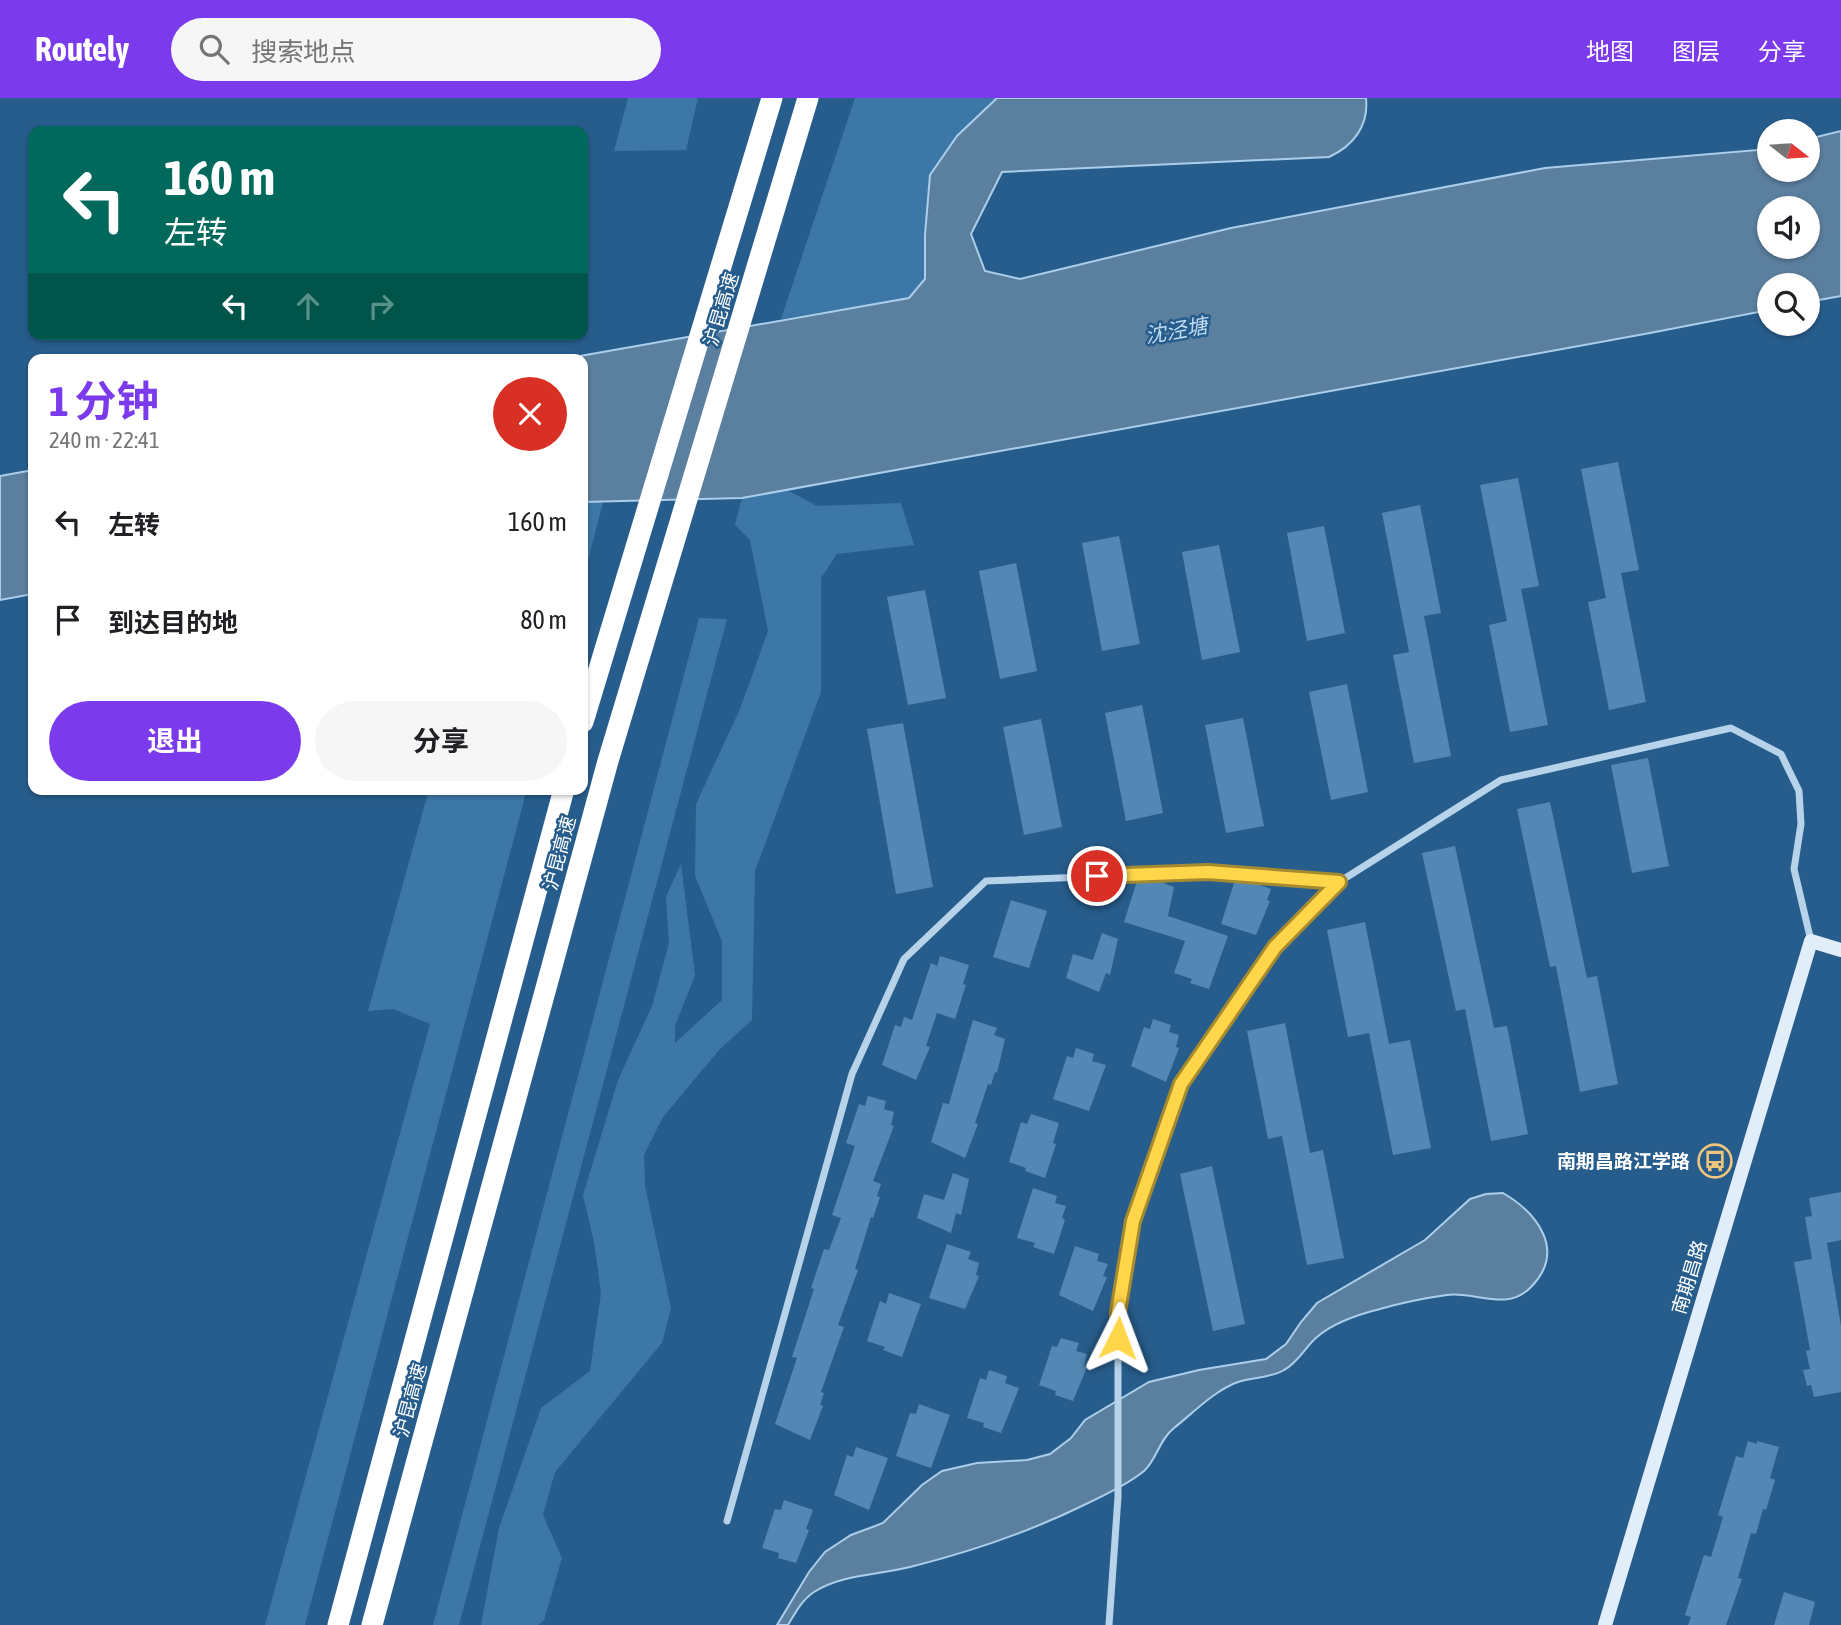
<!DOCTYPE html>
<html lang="zh">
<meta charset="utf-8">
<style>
body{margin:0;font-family:"Asap Condensed","Noto Sans SC",sans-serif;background:#f6f6f6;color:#202124;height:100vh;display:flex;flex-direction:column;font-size:26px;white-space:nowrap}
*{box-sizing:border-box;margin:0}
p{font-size:23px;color:#757577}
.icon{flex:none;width:38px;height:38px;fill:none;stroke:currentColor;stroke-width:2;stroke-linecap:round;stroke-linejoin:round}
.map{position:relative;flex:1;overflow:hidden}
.details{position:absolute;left:28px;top:256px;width:560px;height:441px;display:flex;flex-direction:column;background:#fff;border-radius:14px;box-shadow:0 2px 5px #0004}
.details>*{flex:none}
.banner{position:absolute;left:28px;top:28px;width:560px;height:214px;border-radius:14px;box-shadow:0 2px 5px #0004;background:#00695c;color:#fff;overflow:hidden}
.needle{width:46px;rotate:107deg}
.fabs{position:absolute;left:1757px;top:21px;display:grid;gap:14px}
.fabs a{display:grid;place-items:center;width:63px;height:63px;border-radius:50%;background:#fff;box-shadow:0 2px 5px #0004;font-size:35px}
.pin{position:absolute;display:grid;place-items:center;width:60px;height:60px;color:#fff;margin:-30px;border:4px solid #fff;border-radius:50%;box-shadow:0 2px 7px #0007}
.me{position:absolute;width:77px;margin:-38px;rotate:3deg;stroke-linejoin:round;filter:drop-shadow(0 0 5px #0008)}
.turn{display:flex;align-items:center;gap:24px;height:147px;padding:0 21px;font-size:32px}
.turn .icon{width:91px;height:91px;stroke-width:2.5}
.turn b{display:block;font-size:49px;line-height:60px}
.lanes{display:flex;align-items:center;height:66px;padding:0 21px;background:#0003;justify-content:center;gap:35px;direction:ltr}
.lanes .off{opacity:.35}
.round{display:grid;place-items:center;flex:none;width:74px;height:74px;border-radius:37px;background:#f6f6f6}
.summary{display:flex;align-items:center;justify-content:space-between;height:119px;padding:0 21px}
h1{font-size:42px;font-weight:700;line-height:52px;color:#7c3aed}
.cta{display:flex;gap:14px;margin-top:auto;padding:14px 21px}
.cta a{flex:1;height:80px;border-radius:42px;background:#7c3aed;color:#fff;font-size:28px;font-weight:700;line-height:80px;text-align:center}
.cta a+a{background:#f6f6f6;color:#202124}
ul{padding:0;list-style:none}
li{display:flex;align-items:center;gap:21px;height:98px;padding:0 21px}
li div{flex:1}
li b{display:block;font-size:26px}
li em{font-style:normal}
header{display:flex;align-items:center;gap:42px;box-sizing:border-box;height:98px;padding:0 35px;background:#7c3aed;color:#fff}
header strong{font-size:33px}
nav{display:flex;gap:38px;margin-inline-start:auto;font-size:24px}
.search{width:490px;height:63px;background:#f6f6f6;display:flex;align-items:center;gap:18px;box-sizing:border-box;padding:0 24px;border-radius:38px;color:#757577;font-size:26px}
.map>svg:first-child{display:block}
.green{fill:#3c77a8}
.water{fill:#5b7f9e;stroke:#abceea;stroke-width:2;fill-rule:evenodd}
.building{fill:#5488b4}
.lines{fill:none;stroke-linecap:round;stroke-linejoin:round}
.street{stroke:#b6d3ea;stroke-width:7}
.secondary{stroke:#e1edf8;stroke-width:14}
.highway{stroke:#fff;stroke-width:21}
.route-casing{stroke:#a68a30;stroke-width:18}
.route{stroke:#ffd54a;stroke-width:12}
.labels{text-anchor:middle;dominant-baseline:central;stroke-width:5;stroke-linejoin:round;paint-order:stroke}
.street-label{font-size:19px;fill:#fff;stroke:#275d8c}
.poi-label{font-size:19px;font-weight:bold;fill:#fff;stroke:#275d8c;text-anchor:end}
.water-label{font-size:21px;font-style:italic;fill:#c2dcf1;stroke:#275d8c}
</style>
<header>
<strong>Routely</strong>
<div class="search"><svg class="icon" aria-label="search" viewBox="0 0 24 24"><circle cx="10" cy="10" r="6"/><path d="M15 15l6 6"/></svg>搜索地点</div>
<nav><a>地图</a><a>图层</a><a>分享</a></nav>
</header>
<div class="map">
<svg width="1841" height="1527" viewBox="0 0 1841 1527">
<rect width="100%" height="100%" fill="#275d8c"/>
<g class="green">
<polygon points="628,0 698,0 686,52 614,53"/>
<polygon points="855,0 997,0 957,38 925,137 925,181 909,200 781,221"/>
<polygon points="787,392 817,408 901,405 914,447 837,456 821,480 821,594 755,773 752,922 720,951 663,1019 644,1057 645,1088 671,1210 662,1245 555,1374 543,1417 562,1460 544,1522 538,1527 481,1527 499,1430 541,1310 590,1273 601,1195 594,1144 583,1097 618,982 652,908 669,845 666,799 681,766 695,877 675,928 675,945 722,902 722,843 695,778 696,706 740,611 768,533 750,442 735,427 742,400"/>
<polygon points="606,393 583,481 583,397"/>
<polygon points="699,520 727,521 459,1527 433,1527"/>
<polygon points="429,691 527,691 305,1527 265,1527 430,926 393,911 368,913"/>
</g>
<g class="water">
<path d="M997 0H1366C1369 28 1353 48 1329 59L1002 74 971 136 985 173 1020 181 1231 130 1545 70 1769 51V72H1808V41L1841 33V198L1808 204V187H1769V212L1650 235 742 400 583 404V261H563L909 200 925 181V137L930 77 957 38ZM1769 110H1808V149H1769Z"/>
<polygon points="33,372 33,496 0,502 0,378"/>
<path d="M1503 1095C1537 1115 1566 1152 1532 1188 1507 1215 1477 1193 1447 1197 1425 1200 1401 1205 1380 1211 1360 1216 1333 1225 1317 1239 1305 1249 1299 1264 1284 1272 1271 1280 1253 1279 1238 1284 1215 1292 1193 1315 1174 1330 1159 1342 1157 1361 1144 1373 1131 1384 1101 1399 1084 1407 1029 1434 970 1454 910 1469 879 1477 842 1476 814 1494 802 1502 795 1515 788 1527H777L809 1474 825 1454 851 1437 883 1425 922 1387 942 1373 977 1365 1027 1362 1050 1356 1071 1340 1085 1322 1149 1284 1199 1272 1266 1261 1286 1246 1301 1224 1317 1205 1425 1142 1470 1101 1486 1096Z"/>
</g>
<g class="building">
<polygon points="1618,364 1639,472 1621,475 1646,604 1609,612 1588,504 1606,500 1581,371"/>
<polygon points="1518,380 1539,488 1521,491 1548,627 1510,634 1489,527 1507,523 1480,387"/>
<polygon points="1420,407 1441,515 1424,518 1451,658 1414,665 1393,557 1409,554 1382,415"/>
<polygon points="1324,428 1345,535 1307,543 1287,435"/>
<polygon points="1119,438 1140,546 1102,553 1082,445"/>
<polygon points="1219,447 1240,554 1202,562 1182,454"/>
<polygon points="1016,465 1037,573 1000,581 979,473"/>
<polygon points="925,492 946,600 908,607 887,499"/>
<polygon points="1347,586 1368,694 1331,702 1309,594"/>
<polygon points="1142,607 1163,715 1126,723 1105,615"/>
<polygon points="1243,620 1264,728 1226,735 1205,627"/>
<polygon points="1041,621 1062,729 1024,737 1003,629"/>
<polygon points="903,625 933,789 896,796 867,631"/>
<polygon points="1648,660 1669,768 1632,775 1611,667"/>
<polygon points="1550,704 1587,880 1597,878 1618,986 1580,994 1556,868 1550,869 1517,711"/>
<polygon points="1455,748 1494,930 1507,928 1528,1036 1491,1043 1465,911 1456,913 1422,755"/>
<polygon points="1164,782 1163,785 1174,789 1168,818 1228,838 1209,891 1190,885 1192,881 1174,875 1185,843 1124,824 1137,783"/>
<polygon points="1235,782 1261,784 1260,787 1271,791 1267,802 1270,803 1256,837 1221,826"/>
<polygon points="1011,802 1047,813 1029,870 993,859"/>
<polygon points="1365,824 1389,946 1410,942 1431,1050 1393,1057 1369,935 1348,939 1327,832"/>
<polygon points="1102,835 1118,841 1110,877 1106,875 1099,894 1066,880 1073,856 1093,862"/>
<polygon points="940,858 969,867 963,886 966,887 955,921 937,915 926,948 930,949 916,982 882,967 895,927 901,929 904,919 912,922 931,865 937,868"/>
<polygon points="1153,921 1171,927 1169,934 1179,937 1176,949 1179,950 1166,984 1131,968 1144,929 1150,931"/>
<polygon points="973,922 997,930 994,937 1005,941 997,975 995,974 991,987 988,986 975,1025 978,1026 965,1060 931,1044 943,1005 949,1006"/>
<polygon points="1285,925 1310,1055 1323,1052 1344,1160 1307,1167 1282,1038 1268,1041 1247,933"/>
<polygon points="1076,950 1094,956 1092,963 1106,967 1089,1013 1053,1001 1067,958 1073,960"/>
<polygon points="868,998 886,1003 884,1011 894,1014 891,1027 894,1028 873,1083 881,1086 877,1098 880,1099 873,1120 871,1119 855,1171 858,1172 838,1227 844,1229 821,1294 824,1295 820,1307 823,1308 810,1342 775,1326 797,1260 792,1259 814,1191 811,1190 824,1151 829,1152 841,1120 832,1117 855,1048 846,1045 859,1006 865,1008"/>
<polygon points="1031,1016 1059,1025 1053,1045 1056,1046 1045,1080 1025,1073 1026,1070 1009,1064 1021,1024 1027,1026"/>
<polygon points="1212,1068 1245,1226 1213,1233 1180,1076"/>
<polygon points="953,1075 969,1081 961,1117 956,1115 951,1135 917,1120 924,1096 944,1102"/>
<polygon points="1033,1090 1057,1098 1055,1105 1066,1108 1062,1120 1065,1122 1054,1156 1033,1149 1035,1145 1017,1140"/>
<polygon points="1841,1094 1841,1142 1827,1145 1841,1228 1841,1294 1814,1299 1811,1287 1807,1288 1803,1272 1810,1271 1806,1253 1810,1252 1794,1164 1812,1161 1805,1119 1812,1118 1809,1100"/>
<polygon points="947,1146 971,1154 968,1161 979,1165 976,1177 979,1178 965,1211 929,1200"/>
<polygon points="1075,1148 1099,1156 1097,1163 1108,1166 1103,1178 1107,1179 1093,1213 1059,1197"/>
<polygon points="889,1195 921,1206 902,1259 883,1252 885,1249 867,1243 880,1203 886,1206"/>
<polygon points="1061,1240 1079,1245 1076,1253 1087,1256 1084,1268 1087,1269 1073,1303 1055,1297 1056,1293 1039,1287 1052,1248 1057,1249"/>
<polygon points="989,1272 1007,1278 1005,1285 1019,1290 1001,1335 983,1329 984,1325 967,1320 980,1280 986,1282"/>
<polygon points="919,1306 950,1317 931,1370 896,1358 910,1315 916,1316"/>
<polygon points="1748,1343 1757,1346 1757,1343 1779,1349 1770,1380 1775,1382 1766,1412 1763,1411 1756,1436 1751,1435 1738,1480 1742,1481 1726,1527 1688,1527 1691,1519 1685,1517 1704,1457 1711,1459 1723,1419 1718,1417 1736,1358 1743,1360"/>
<polygon points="856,1349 888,1360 869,1412 834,1397 847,1357 853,1359"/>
<polygon points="784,1402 813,1412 806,1431 809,1432 796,1465 778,1460 779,1455 762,1450 775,1411 781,1412"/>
<polygon points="1784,1494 1815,1504 1809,1527 1774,1527"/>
</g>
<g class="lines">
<g class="street">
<polyline points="727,1423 852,976 904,861 986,783 1208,774 1339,784"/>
<polyline points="1109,1527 1118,1399 1118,1214 1133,1123 1181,986 1274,849 1339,784 1501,682 1731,630 1781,656 1799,693 1801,726 1794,771 1811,843"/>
</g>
<polyline class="secondary" points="1605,1527 1811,843 1841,852"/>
<g class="highway">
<polyline points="583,624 772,0"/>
<polyline points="338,1527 564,691"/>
<polyline points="372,1527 608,663 808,0"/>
</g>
</g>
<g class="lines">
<defs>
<polyline id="route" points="1097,778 1208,774 1339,784 1275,849 1181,986 1133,1123 1118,1214 1118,1240"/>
</defs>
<use href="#route" class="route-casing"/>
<use href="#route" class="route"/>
</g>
<defs>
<symbol id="bus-ring" viewBox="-11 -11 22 22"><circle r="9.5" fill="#275d8c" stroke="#f2c57c" stroke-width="1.5"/><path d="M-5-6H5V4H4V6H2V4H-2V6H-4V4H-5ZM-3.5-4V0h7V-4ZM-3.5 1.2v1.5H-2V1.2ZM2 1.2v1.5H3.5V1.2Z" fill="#f2c57c"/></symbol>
</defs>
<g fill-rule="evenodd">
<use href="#bus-ring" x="1696" y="1044" width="38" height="38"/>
</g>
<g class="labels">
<g class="street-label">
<text transform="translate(721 211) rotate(-73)">沪昆高速</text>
<text transform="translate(559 755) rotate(-75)">沪昆高速</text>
<text transform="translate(1689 1179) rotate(-73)">南期昌路</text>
<text transform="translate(410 1302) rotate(-75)">沪昆高速</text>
</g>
<g class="poi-label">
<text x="1690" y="1063">南期昌路江学路</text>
</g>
<g class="water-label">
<text transform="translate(1176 232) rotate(-10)">沈泾塘</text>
</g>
</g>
</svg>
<div class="fabs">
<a><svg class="needle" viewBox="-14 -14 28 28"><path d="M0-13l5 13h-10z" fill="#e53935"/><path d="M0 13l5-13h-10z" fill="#757577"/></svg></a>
<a><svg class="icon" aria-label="sound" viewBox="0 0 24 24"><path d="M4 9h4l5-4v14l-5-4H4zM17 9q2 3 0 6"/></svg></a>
<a><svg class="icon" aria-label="search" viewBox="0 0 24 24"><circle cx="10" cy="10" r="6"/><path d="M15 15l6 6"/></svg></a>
</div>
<div class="pin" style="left:1097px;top:778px;background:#d93025"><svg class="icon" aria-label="arrive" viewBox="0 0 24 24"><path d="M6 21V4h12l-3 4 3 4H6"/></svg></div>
<svg class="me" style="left:1118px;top:1240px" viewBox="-20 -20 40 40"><path d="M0-17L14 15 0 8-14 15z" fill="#ffd54a" stroke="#fff" stroke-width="4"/></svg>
<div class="banner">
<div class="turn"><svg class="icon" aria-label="left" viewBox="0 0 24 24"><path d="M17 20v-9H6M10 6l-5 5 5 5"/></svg><div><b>160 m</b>左转</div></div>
<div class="lanes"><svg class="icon" aria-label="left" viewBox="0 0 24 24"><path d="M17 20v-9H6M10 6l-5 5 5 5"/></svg><svg class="icon off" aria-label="ahead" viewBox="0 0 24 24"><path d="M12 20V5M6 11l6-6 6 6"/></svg><svg class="icon off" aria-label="right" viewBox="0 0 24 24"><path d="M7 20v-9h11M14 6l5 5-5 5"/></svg></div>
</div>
<section class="details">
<div class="summary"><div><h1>1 分钟</h1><p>240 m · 22:41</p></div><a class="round" style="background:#d93025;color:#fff"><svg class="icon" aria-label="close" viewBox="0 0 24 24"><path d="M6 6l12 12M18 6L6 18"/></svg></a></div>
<ul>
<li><svg class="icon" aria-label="left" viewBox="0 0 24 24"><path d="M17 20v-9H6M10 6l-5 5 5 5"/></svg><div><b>左转</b></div><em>160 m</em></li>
<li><svg class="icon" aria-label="arrive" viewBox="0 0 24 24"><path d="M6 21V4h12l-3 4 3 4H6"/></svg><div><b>到达目的地</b></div><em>80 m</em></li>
</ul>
<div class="cta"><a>退出</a><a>分享</a></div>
</section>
</div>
